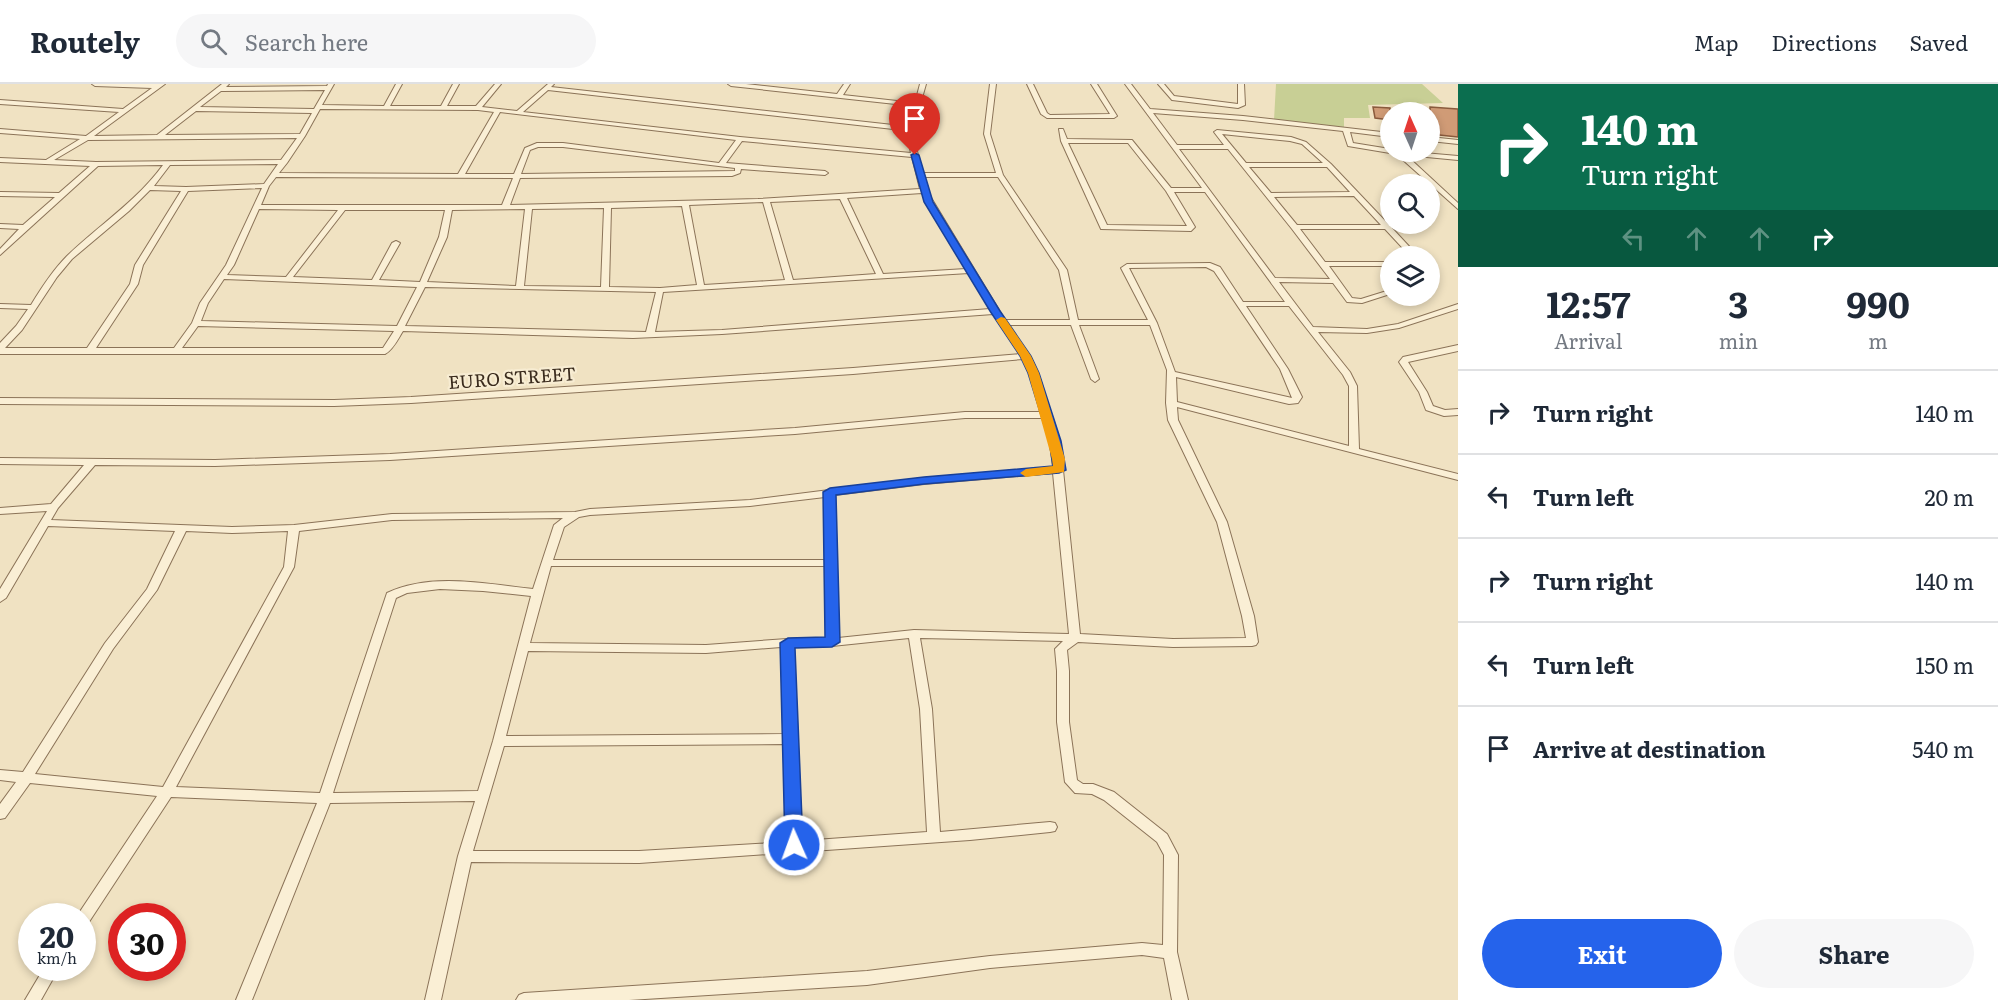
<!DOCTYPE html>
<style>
body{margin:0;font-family:Literata,serif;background:#f6f6f7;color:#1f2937;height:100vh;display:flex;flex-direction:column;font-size:22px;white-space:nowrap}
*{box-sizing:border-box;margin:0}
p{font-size:20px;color:#747a83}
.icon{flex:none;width:33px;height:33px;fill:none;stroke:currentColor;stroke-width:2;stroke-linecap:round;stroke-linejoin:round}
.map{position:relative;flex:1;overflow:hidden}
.side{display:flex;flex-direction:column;background:#fff;width:540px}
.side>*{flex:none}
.banner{background:#0b6e4f;color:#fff;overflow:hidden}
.needle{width:39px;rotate:357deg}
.controls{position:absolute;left:1380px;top:18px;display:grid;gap:12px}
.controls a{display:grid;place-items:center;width:60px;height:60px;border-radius:50%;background:#fff;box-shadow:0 3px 9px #0003;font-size:30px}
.speed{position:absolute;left:18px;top:819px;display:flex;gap:12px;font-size:30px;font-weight:700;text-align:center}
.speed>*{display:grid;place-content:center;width:78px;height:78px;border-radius:50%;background:#fff;box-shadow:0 3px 9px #0003;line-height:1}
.speed small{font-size:15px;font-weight:400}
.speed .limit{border:9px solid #d22;background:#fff;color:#111}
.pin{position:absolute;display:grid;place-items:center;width:51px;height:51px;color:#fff;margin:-62px -26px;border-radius:50% 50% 50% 0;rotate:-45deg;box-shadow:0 0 6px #0007}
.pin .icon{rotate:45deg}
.me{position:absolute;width:66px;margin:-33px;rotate:358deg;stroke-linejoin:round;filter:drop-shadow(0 0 4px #0008)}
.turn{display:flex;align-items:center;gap:21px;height:126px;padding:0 24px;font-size:27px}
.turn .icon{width:78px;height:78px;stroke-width:2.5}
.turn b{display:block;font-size:42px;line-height:51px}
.lanes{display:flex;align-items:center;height:57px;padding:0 24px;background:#0003;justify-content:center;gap:30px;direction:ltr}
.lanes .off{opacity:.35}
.eta{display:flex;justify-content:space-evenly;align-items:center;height:102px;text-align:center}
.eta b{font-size:36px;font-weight:700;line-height:42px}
.primary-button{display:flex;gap:12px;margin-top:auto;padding:12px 24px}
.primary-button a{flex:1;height:69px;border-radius:36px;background:#2563eb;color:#fff;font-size:24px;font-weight:700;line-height:69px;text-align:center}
.primary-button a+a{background:#f6f6f7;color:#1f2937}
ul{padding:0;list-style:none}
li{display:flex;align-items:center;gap:18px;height:84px;padding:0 24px;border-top:2px solid #e0e1e3}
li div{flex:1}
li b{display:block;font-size:22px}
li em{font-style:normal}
header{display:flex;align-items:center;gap:36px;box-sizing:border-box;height:84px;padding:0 30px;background:#fff;border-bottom:2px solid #e0e1e3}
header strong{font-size:28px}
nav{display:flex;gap:33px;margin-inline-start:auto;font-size:21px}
.search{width:420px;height:54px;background:#f6f6f7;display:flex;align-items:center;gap:15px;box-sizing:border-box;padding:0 21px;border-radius:33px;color:#747a83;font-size:22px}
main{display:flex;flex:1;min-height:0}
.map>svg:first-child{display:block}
.green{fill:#c8cf95}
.building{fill:#d09b76;stroke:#8b5b3d;stroke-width:1.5}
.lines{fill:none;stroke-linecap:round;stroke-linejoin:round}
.minor-casing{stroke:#8b7358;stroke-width:2}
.minor{fill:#faefd5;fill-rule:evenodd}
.route{fill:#2563eb;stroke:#184099;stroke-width:1.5}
.slow{fill:#f59e0b}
.labels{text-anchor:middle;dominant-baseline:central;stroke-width:4.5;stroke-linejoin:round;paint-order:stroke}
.street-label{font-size:18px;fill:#3a2b1d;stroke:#f7ecd2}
</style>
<header>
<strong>Routely</strong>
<div class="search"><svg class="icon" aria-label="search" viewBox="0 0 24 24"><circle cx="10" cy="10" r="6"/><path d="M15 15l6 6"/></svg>Search here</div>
<nav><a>Map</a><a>Directions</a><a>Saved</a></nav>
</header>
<main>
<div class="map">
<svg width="1458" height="916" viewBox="0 0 1458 916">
<rect width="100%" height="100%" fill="#f0e2c2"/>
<polygon class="green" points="1276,0 1422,0 1443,19 1368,21 1370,34 1344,34 1344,43 1274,36"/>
<g class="building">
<polygon points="1373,23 1390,24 1390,36 1375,34"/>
<polygon points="1430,23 1458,25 1458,53 1430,50"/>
</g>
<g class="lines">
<defs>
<g id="minor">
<path d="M92 0H165L94 52 157 51 222 0H229L226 3 327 2 328 0H334L322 21 384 22 396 0H402L390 22H441L453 0H459L447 22H476L495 0H501L482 23 517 27 548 0H554L551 3 911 43 914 22 731 2 728 0H746L837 10 844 0H850L843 11 915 19 920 0H926L920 21 915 60 923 89H996L984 50 990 0H996L990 50 1003 91 1067 186 1078 236H1148L1121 184 1127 180 1210 179 1220 183 1243 218H1285L1205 108H1174L1195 143 1191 147 1101 145 1061 57 1059 45H1063L1067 55 1132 56 1171 104H1202L1125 0H1131L1150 25 1243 32 1390 49V53L1350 48 1353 59 1390 65V68H1393L1390 69 1348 62 1343 47 1243 36 1153 29 1177 61H1224L1214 48 1217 46 1291 53 1306 58 1331 80 1389 141H1392V144L1418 172H1410L1385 145H1300L1325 178H1390V182H1329L1352 214 1361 215 1390 206V210L1362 219 1347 218 1333 199 1279 198 1313 243 1367 245 1398 240 1458 220V225L1399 244 1367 249 1318 248 1350 288 1357 302 1359 365 1458 390V396L1177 323 1178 336 1227 438 1254 532 1258 558 1256 561 1252 562 1173 563 1078 558 1067 566 1069 587V638L1077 696 1083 700H1093L1114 708 1167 750 1178 771 1177 868 1188 916H1172L1164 874 1142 871 990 884 867 901 629 916H516L519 911 524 909 867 887 990 872 1142 859 1163 861 1164 771 1157 758 1104 716 1092 710 1075 709 1065 698 1057 638V587L1055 565 1063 557 920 554 932 625 940 748 1050 738 1055 739 1057 743 1055 747 1050 748 970 756 639 779 471 778 441 916H425L458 772 475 717 330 719 252 916H236L317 719 171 713 87 841 82 843V832H77L157 712 30 699 5 734 0 735V720L16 698 0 696V686L23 688 105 559 147 505 175 447 48 442 6 514 0 518V505L47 427 0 430V424L51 420 84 381 0 380V374L215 376 390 370 795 344 965 328H1042L1030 289 1023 275 853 290 411 319 334 322 0 320V314L334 316 411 313 853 284 1020 270 993 230 722 250 633 254 403 247C398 255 393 266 385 270H0V259L16 242 28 225 0 224V220L31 221C42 203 53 186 67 172 100 140 135 119 163 81L98 82 0 171V165L19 145 0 144V140L23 141 55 113 0 112V108L59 109 90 82 0 78V74L46 76 80 55 0 49V45L86 52 119 28 0 20V16L123 25 152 4 95 2ZM325 6 314 25 200 23 221 7ZM548 6 911 47 909 60 911 69 740 53 523 28ZM320 25 478 26 494 28 458 90 279 89 287 79 305 52ZM196 27 312 29 300 50 165 51ZM500 28 736 56 719 79 563 59H537L525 64 514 90H465ZM1222 50 1290 57 1302 60 1323 79H1246ZM297 54 281 76 96 78 54 76 88 56ZM742 57 912 73 920 105 758 115 510 121 520 94 732 92 740 89 741 85 825 91 828 89 825 87 726 79ZM1068 59H1128L1166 107 1187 142 1107 141ZM538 63H563L735 84V87L521 90 530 66ZM1179 65H1228L1292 145 1330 195 1275 194ZM278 80 264 100 186 103 154 102 170 81ZM1249 83H1327L1350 108 1271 109ZM276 93 513 94 502 121H261L269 102ZM924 93H998L1059 186 1070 236H1005L927 107ZM262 104 226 181 200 219 192 239 174 264H96L138 200 143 181 188 107ZM150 106 181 107 135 181 130 200 87 264H5L22 246 57 193 72 175 129 127ZM922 109 966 185 883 190 847 114ZM1354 112 1381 141H1297L1274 113ZM840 115 876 190 793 196 770 118ZM763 118 785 196 704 201 689 121ZM682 122 697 201 660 204 609 203 611 124ZM604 124 601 203 524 202 532 125ZM259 125 338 126 286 193 227 191 234 181ZM525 125 516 202 427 198 447 153 452 126ZM345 126H445L439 153 420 198 379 196 400 159 396 157 392 159 372 196 293 193ZM1206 183 1214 187 1280 285 1292 314 1175 288 1157 239 1129 184ZM969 189 990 225 722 246 655 248 663 208ZM224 195 417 203 397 242 201 237 208 219ZM425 203 656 208 646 248 405 242ZM1246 222H1289L1343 291 1349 302V362L1177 318 1176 293 1289 320 1298 319 1302 313 1288 285ZM1008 241H1071L1091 295 1095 298 1099 295 1079 241H1150L1167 286 1166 319 1168 336 1217 438 1242 532 1246 554 1173 555 1080 550 1060 357 1038 289 1030 272ZM198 242 394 247 383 264H182ZM965 334H1043L1050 357 1053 384 924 394 750 416 590 425 575 428 392 430 294 441 232 443 51 436 58 424 95 381 215 382 390 376 795 350ZM1053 389 1069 550 914 546 838 554 835 411 924 400ZM825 413 826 476H553L564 443 579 433 590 431 750 422ZM563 434 554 441 533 505C486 500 432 488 387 509L320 709 176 703 294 483 299 447 392 436ZM186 447 232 449 288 447 284 483 163 703 35 690 113 565 157 506ZM551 482H826V554L787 555 706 561 530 559ZM440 505 483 507 531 512 493 657 478 707 333 709 396 514 407 509ZM909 554 920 625 927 748 801 757 793 563 832 562ZM781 563 784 650 506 652 528 567 706 569ZM784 660 787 758 639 767H473L504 662Z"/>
<polygon points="1027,0 1033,0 1047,29 1050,31 1110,30 1091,0 1097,0 1117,32 1114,34 1047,34 1041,30"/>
<polygon points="1158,0 1164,0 1174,12 1238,20 1238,0 1244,0 1245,21 1238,24 1172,16"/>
<polygon points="1430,53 1458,56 1458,60 1430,57"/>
<polygon points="1394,68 1412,68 1458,72 1458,76 1406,71 1458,119 1458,125"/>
<polygon points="1430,189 1434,191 1434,195 1430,197"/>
<polygon points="1458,261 1458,267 1408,278 1427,308 1433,322 1445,326 1458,325 1458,331 1444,332 1426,326 1419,308 1399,278 1403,273"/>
<polygon points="44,884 59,884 41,916 25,916"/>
</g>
</defs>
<use href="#minor" class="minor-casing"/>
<use href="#minor" class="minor"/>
</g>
<polygon class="route" points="915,69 919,71 933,118 1000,227 1031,272 1039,289 1061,357 1066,386 1059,389 924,400 836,411 840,558 832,563 795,564 803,761 800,766 794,768 788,766 785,761 780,559 788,554 825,553 823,408 830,404 924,393 1053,382 1049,357 1028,289 1020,272 990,227 924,118 911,71"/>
<polygon class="slow" points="1001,233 1005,234 1031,272 1039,289 1065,375 1064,388 1026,393 1020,389 1026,385 1053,382 1052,375 1028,289 1020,272 996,236"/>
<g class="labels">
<g class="street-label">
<text transform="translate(512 293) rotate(-4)">EURO STREET</text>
</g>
</g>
</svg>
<div class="controls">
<a><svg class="needle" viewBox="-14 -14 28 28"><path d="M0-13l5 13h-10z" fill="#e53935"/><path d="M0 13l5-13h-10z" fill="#747a83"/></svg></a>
<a><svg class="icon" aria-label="search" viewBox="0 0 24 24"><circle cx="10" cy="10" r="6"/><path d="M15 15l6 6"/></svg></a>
<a><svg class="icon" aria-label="layers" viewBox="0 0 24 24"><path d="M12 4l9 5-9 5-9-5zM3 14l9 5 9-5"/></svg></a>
</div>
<div class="speed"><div>20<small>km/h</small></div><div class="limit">30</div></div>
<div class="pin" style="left:915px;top:71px;background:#d93025"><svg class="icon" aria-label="arrive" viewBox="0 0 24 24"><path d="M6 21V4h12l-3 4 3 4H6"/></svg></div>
<svg class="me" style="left:794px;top:761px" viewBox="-20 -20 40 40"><circle r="17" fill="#2563eb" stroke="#fff" stroke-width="3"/><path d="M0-11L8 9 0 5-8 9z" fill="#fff"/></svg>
</div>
<section class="side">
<div class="banner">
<div class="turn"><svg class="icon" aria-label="right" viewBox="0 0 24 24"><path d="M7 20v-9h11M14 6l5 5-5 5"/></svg><div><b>140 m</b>Turn right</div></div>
<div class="lanes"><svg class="icon off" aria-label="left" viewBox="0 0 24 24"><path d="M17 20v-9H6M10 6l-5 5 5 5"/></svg><svg class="icon off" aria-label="ahead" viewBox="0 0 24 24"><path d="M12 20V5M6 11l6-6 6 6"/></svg><svg class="icon off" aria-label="ahead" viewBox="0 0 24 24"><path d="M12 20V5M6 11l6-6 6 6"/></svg><svg class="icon" aria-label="right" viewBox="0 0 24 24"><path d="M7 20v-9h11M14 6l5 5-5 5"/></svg></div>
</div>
<div class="eta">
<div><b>12:57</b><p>Arrival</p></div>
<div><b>3</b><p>min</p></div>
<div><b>990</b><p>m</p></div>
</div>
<ul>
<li><svg class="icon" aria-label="right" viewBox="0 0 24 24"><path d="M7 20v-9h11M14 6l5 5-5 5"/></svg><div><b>Turn right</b></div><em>140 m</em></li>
<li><svg class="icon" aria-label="left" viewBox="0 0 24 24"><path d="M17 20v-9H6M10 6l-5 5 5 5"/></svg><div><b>Turn left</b></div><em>20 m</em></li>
<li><svg class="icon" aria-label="right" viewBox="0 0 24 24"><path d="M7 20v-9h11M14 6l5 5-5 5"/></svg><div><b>Turn right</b></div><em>140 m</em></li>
<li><svg class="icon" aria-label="left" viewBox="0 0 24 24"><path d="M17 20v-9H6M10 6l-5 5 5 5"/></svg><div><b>Turn left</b></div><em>150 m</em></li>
<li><svg class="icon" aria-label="arrive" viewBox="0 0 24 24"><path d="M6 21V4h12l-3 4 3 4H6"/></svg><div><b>Arrive at destination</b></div><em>540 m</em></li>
</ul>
<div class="primary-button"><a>Exit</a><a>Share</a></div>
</section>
</main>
